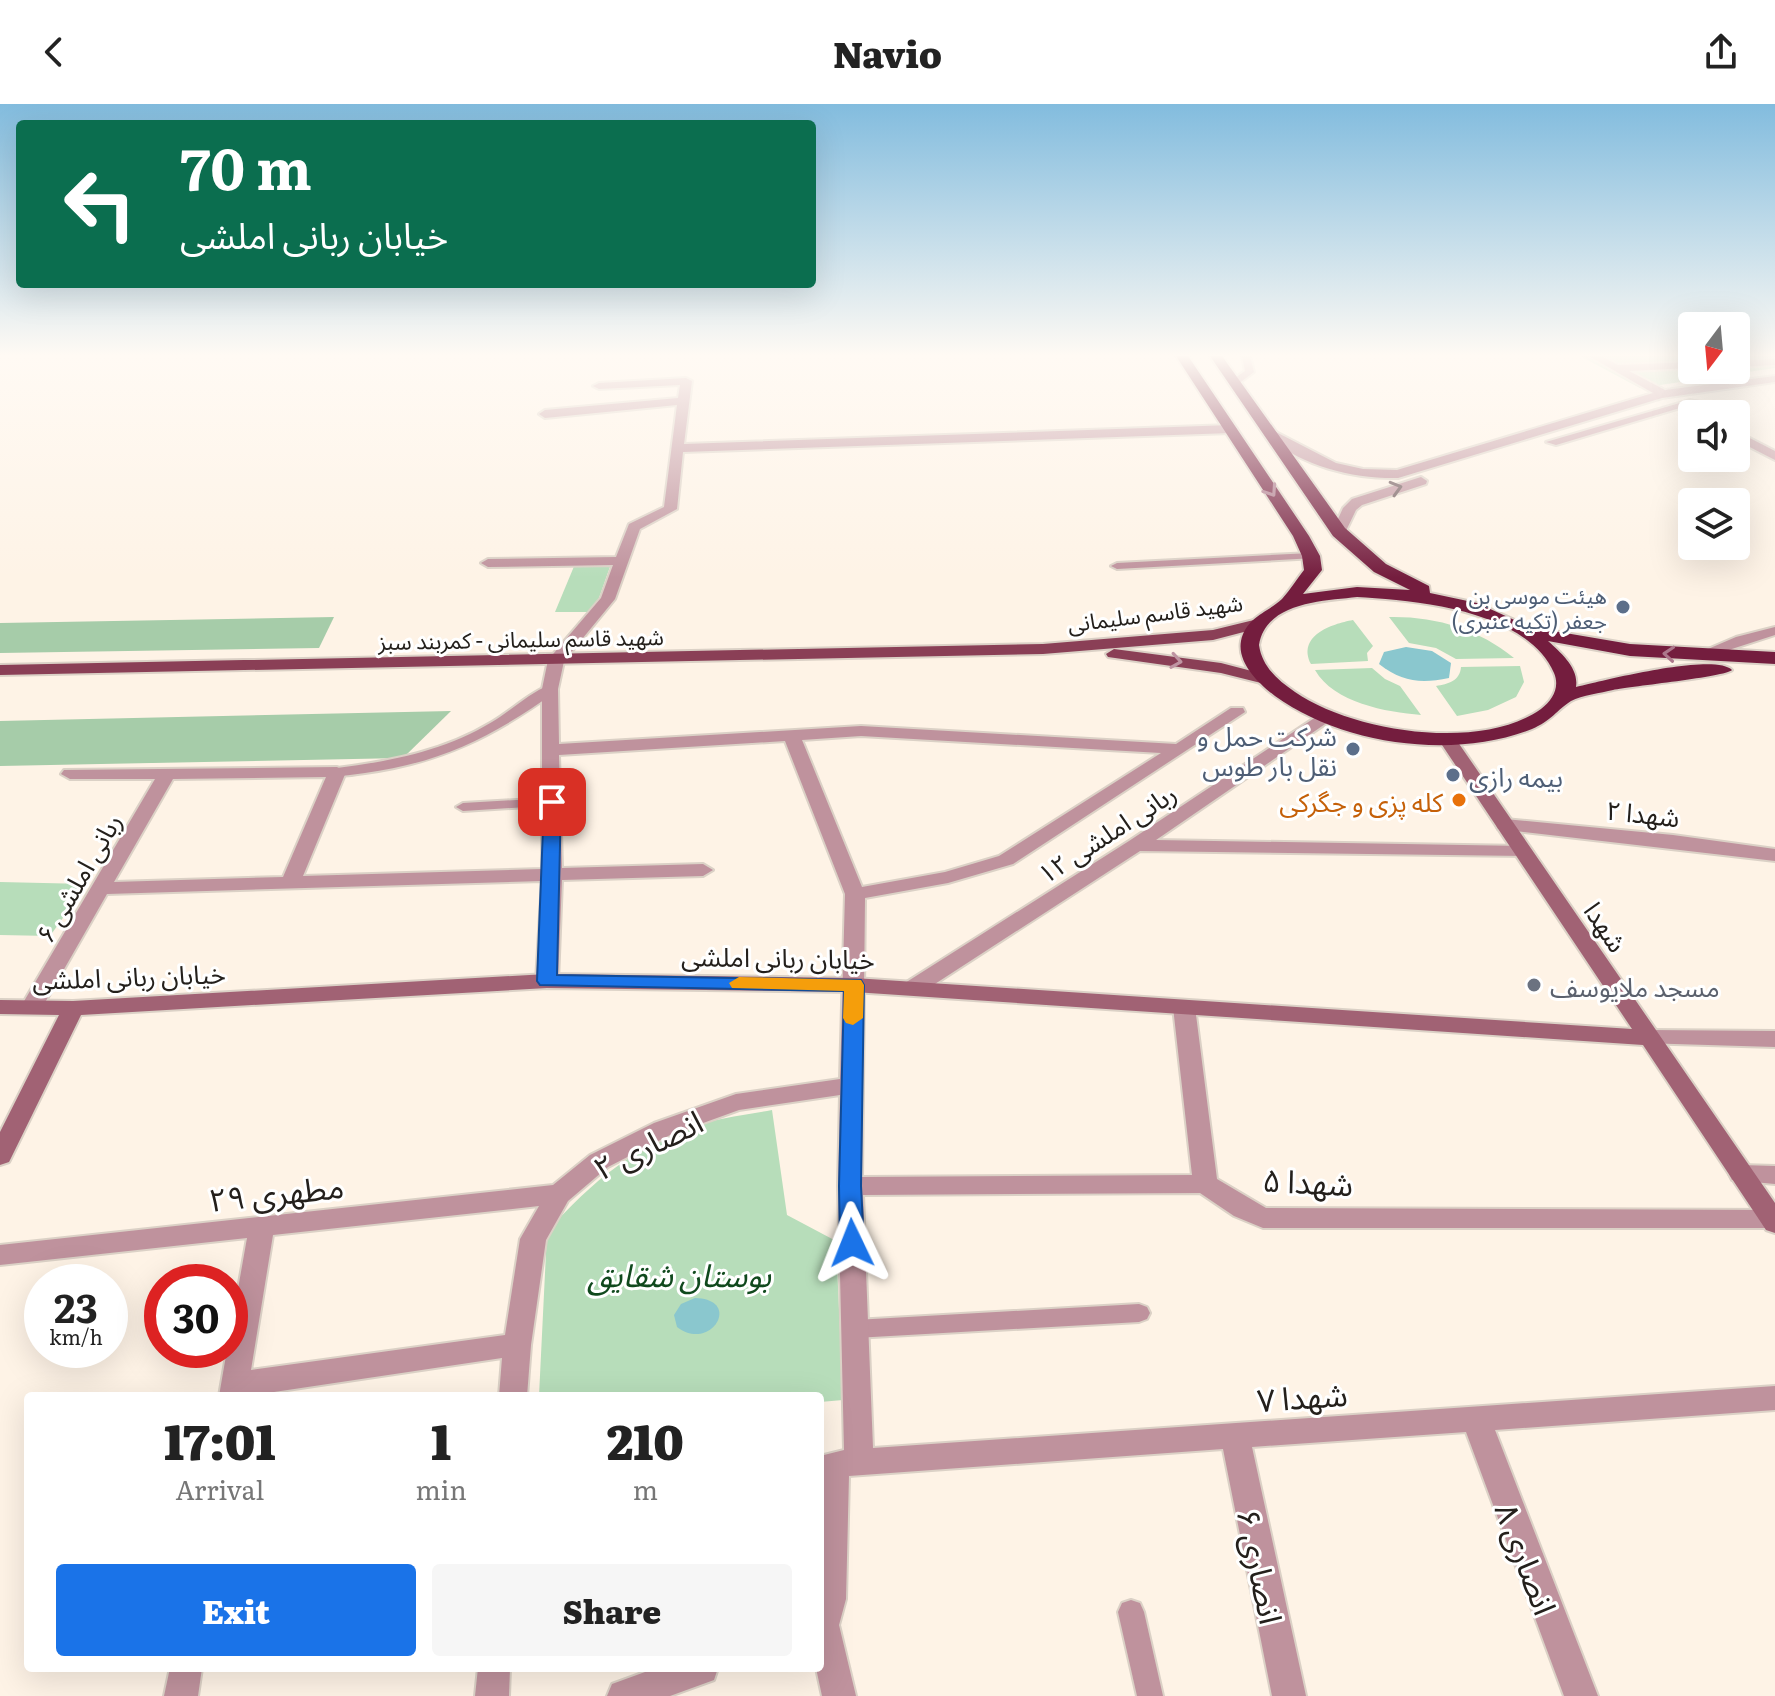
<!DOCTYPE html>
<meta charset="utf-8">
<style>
body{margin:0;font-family:Literata,"Noto Sans Arabic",serif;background:#f6f6f6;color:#222;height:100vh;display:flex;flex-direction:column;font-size:30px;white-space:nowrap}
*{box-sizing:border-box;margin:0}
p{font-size:26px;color:#767676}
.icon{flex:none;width:44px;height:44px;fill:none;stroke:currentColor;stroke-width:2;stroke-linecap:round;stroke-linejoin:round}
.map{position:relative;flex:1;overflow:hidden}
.side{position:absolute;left:24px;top:1288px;width:800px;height:280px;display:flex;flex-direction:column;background:#fff;border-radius:8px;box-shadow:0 8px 32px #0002}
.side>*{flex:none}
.guide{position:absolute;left:16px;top:16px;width:800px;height:168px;border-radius:8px;box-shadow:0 8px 32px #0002;background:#0b6e4f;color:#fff;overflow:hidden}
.needle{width:52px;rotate:196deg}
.tools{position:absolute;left:1678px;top:208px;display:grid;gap:16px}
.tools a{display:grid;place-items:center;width:72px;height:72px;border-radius:8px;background:#fff;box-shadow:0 8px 32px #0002;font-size:40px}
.speed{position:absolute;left:24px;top:1160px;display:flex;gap:16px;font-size:40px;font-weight:700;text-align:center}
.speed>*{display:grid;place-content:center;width:104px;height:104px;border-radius:50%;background:#fff;box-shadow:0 8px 32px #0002;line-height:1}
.speed small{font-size:20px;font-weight:400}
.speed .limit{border:12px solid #d22;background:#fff;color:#111}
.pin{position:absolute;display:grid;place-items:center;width:68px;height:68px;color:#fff;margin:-34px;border-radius:16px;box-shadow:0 4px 12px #0006}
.me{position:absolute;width:88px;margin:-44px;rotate:358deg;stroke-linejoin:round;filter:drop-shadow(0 0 6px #0008)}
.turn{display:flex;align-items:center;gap:28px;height:168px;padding:0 32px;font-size:36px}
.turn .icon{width:104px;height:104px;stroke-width:2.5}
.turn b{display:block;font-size:56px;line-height:68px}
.eta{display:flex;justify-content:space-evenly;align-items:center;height:136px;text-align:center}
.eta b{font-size:48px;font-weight:800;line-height:56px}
.primary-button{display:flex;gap:16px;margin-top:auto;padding:16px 32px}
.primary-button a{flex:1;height:92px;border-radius:8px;background:#1a73e8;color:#fff;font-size:32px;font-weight:800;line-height:92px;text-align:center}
.primary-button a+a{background:#f6f6f6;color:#222}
header{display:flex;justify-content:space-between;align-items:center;height:104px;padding:0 32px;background:#fff;font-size:36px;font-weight:800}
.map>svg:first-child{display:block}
.green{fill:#b7ddba}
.forest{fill:#a6cca9}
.water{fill:#8ac7ce}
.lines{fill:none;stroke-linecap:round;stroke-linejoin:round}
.lane-casing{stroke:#dbd1c6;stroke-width:4}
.street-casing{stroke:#dbd1c6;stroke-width:4}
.secondary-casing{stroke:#dbd1c6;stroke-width:4}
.primary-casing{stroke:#dbd1c6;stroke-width:4}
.highway-casing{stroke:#dbd1c6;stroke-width:4}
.lane{fill:#bf929d;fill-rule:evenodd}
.street{fill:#bf929d;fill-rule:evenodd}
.secondary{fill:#a16274;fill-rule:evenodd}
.primary{fill:#8a3f56;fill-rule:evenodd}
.highway{fill:#741d3e;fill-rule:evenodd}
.oneway{stroke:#6a5356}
.oneway2{stroke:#ac778b}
.oneway3{stroke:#bf95a2}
.route{fill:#1a73e8;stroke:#114b97;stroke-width:2}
.slow{fill:#f59e0b}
.service-dot{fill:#5c6f8a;stroke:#fff;stroke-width:3}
.food-dot{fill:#e8710a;stroke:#fff;stroke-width:3}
.worship-dot{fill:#6b7280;stroke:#fff;stroke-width:3}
.labels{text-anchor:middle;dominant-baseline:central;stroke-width:6;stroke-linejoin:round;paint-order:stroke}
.far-service-label{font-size:22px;fill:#4e5e75;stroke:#fff;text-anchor:end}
.far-street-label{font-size:22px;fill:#24201c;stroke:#fff}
.service-label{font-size:26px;fill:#4e5e75;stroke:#fff;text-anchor:end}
.food-label{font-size:26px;fill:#c56008;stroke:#fff;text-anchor:end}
.street-label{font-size:26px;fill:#24201c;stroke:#fff}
.worship-label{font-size:26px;fill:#5b616d;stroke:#fff;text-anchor:start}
.near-street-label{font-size:32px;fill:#24201c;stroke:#fff}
.near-park-label{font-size:32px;font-style:italic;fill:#10491d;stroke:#fff}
</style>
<header><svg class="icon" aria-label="back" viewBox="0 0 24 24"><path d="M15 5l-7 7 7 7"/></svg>Navio<svg class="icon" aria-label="share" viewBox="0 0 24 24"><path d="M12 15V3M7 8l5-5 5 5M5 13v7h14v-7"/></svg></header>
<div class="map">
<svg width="1775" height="1592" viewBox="0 0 1775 1592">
<rect width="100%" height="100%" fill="#fef3e6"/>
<g class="green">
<polygon points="1580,252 1692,252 1692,266 1736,266 1736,252 1775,252 1775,264 1640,284"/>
<polygon points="575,460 611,460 594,508 555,508"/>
<path d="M1389 513C1435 512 1479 525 1514 554L1456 555 1436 544 1409 539Z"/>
<path d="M1353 516 1373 542 1367 549 1368 557 1311 560C1297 532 1331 520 1353 516Z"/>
<path d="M1520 562 1524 578 1516 593 1488 606 1457 612 1436 582C1448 580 1460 577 1461 563Z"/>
<path d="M1372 564 1385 575 1400 582 1421 611C1386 608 1334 599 1315 566Z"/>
<polygon points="0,778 87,780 50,832 0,831"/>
<path d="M772 1006 787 1111 836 1137 843 1296 820 1298V1292H539L547 1128C592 1077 638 1039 704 1019 726 1013 750 1010 772 1006Z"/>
</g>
<g class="forest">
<polygon points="334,513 319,544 0,549 0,519"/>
<polygon points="451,607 403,654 0,662 0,617"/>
</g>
<g class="water">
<path d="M1406 543 1432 547 1451 559 1449 574C1421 580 1402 578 1379 560L1384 548Z"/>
<path d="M695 1194C743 1195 711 1249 677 1223L674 1211 681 1200Z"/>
</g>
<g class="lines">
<defs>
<g id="lane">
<polygon points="1242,252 1250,252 1254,268 1238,280 1232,280 1232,276 1245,267"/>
<polygon points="1311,449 1317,452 1315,454 1117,465 1111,462 1117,459"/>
<polygon points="1775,523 1775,531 1704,554 1696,554 1694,551 1736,533"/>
<path d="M550 581 557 585 555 588C494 632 440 659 365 669 353 670 339 675 330 668L337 664C392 657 444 647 492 618 511 607 530 588 550 581Z"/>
<polygon points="552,694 557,695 559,698 557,701 463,707 456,703 463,699"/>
<polygon points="1139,1200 1147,1203 1150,1209 1147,1215 1139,1218 855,1234 847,1231 844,1225 847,1219 855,1216"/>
<polygon points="1131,1496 1140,1499 1144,1508 1163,1592 1137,1592 1118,1508 1122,1499"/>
</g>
<g id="street">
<path d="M1589 252H1601L1618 261 1692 258V264L1629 267 1665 286 1775 272V278L1662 294 1398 374C1353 375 1300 362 1266 331L1276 328 1336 359 1363 365 1397 366 1653 289Z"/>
<polygon points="1775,255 1775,261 1736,263 1736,257"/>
<path d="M686 274 692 277 684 340 1231 321 1237 325 1231 329 683 348 677 405 640 425 615 495 564 557 558 585 559 640 861 622 1176 640 1231 604H1243L1245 608 1013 760 948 779 865 794 862 1073 1192 1071 1173 903 1176 898H1192L1195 903 1217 1075 1266 1104 1775 1106V1122L1771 1124H1263L1234 1112 1200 1089 863 1091 873 1344 1775 1282V1306L1495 1326 1598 1592H1564L1466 1328 1252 1343 1306 1592H1272L1223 1345 849 1372 846 1495 839 1521 856 1592H822L816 1564H820V1358L824 1351 844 1346 838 1082 840 991 739 1006 670 1031 608 1063 568 1097 546 1136 531 1241 527 1292H499L502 1254 247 1292H219L227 1246H230V1230L247 1134 0 1161V1141L553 1081 590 1051 654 1019 736 990 840 975 845 790 785 637 559 651 562 764 703 760 713 766 703 772 562 776 558 877 555 882 547 884 536 877 542 777 107 790 39 909H23L20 904 155 675H70L61 670 64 666 337 663 346 668 303 772 542 765V585L548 556 601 494 613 461 488 463 481 459 488 455 616 453 629 420 664 403 677 301 545 314 539 310 545 306 678 294 680 281 599 285 593 282 599 279ZM861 632 1161 649 999 752 945 768 862 783 802 636ZM326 673 283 773 114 778 173 675ZM539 1102 520 1135 505 1231 251 1266 273 1131Z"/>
<polygon points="1690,296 1700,298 1556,341 1546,338"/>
<polygon points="1736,327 1775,347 1775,356 1736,336"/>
<polygon points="1421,373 1427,377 1426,380 1362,401 1356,406 1344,431 1332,428 1343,404 1352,395"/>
<polygon points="1325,607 1331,608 1333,612 1331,616 1156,736 1523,742 1530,744 1533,748 1530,752 1140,747 921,889 905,889 902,884 905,879 1129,737"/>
<polygon points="1505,715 1673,731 1775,745 1775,757 1498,725 1496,721 1498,717"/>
<polygon points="1649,926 1775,927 1775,943 1641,939 1638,934 1641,929"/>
<polygon points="1741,1061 1775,1062 1775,1080 1732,1076 1729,1070 1732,1064"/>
<polygon points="170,1564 202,1564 198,1592 164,1592"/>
<polygon points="478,1564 510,1564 509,1592 475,1592"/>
<polygon points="656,1564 718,1564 714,1576 670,1592 607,1592 612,1580"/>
</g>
<polygon id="secondary" points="1447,630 1453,631 1775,1099 1775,1129 1766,1126 1643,941 854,888 547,884 81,911 12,1052 9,1058 0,1061 0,1028 59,911 0,910 0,896 73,897 547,870 854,874 1632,925 1438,635"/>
<g id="primary">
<polygon points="1258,515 1266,520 1263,523 1213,536 1043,550 0,571 0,561 1043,540 1213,526"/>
<polygon points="1114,545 1221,559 1271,572 1273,575 1265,580 1221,569 1108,553 1106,550"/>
</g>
<path id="highway" d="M1176 252H1188L1309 432 1320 452 1322 466 1303 490 1357 483 1410 486 1374 468 1333 432 1210 252H1222L1345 424 1386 460 1429 482 1430 489 1477 499 1530 523 1630 540 1775 548V560L1630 552 1548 537C1561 549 1579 564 1576 583 1601 577 1715 548 1732 566 1725 573 1632 582 1613 586 1601 589 1582 591 1571 597 1557 606 1551 617 1532 625 1453 656 1343 641 1275 592 1259 580 1237 559 1241 537 1246 513 1267 509 1282 495 1290 486 1297 475 1304 466L1302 452 1293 432ZM1357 493C1415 496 1527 506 1554 569 1560 583 1553 596 1541 605 1481 648 1353 628 1295 588 1278 576 1262 563 1259 541 1266 498 1323 497 1357 493Z"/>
</defs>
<use href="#lane" class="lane-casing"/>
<use href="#street" class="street-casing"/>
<use href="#secondary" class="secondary-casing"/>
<use href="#primary" class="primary-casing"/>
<use href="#highway" class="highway-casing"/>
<use href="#lane" class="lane"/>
<use href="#street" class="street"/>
<use href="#secondary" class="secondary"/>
<use href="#primary" class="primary"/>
<use href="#highway" class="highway"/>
</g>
<defs><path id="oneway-chevron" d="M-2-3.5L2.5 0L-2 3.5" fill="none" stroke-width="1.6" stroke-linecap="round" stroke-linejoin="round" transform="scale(2)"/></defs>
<use class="oneway" href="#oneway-chevron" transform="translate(1396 384) rotate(-16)"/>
<g class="oneway2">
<use href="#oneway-chevron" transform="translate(1271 387) rotate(56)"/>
<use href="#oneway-chevron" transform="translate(1669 550) rotate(-176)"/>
</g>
<use class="oneway3" href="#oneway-chevron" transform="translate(1176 557) rotate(9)"/>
<linearGradient id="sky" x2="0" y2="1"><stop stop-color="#82bcde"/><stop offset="0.53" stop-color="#fffaf4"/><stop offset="1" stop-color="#fffaf4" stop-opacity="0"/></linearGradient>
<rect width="1775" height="474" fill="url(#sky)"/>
<polygon class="route" points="552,693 561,698 557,871 861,876 864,881 861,1082 864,1139 860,1146 852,1149 844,1146 840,1139 839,1082 844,887 540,881 537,877 544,698"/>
<polygon class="slow" points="739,873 861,876 864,881 863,914 853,921 846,919 843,914 844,887 732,884 729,879"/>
<g class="service-dot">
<circle cx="1623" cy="503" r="8"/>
<circle cx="1353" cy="645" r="8"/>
<circle cx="1453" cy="671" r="8"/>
</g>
<circle class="food-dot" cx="1459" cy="696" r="8"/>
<circle class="worship-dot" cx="1534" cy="881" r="8"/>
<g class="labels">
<g class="far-service-label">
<text x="1607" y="490">هيئت موسی بن<tspan x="1607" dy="25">جعفر (تکیه عنبری)</tspan></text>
</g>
<g class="far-street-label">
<text transform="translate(1155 508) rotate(-7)">شهید قاسم سلیمانی</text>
<text transform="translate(521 534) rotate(-1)">شهید قاسم سلیمانی - کمربند سبز</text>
</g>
<g class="service-label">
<text x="1337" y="630">شرکت حمل و<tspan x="1337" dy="30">نقل بار طوس</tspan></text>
<text x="1469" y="671" text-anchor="start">بیمه رازی</text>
</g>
<g class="food-label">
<text x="1443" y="696">کله پزی و جگرکی</text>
</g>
<g class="street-label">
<text transform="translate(1643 708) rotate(6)">شهدا ۲</text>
<text transform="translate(1106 728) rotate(-33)">ربانی املشی ۱۲</text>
<text transform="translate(77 773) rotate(-60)">ربانی املشی ۶</text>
<text transform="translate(1607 822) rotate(56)">شهدا</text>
<text transform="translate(778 852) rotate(1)">خیابان ربانی املشی</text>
<text transform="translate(129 871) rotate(-2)">خیابان ربانی املشی</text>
</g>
<g class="worship-label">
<text x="1550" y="881">مسجد ملایوسف</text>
</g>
<g class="near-street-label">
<text transform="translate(647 1039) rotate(-26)">انصاری ۲</text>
<text transform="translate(1308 1076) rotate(3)">شهدا ۵</text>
<text transform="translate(276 1087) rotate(-6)">مطهری ۲۹</text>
<text transform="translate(1302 1291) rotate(-4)">شهدا ۷</text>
<text transform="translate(1528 1454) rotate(69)">انصاری ۸</text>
<text transform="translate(1262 1462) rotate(78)">انصاری ۶</text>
</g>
<g class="near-park-label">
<text x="679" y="1169">بوستان شقایق</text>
</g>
</g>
</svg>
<div class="tools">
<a><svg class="needle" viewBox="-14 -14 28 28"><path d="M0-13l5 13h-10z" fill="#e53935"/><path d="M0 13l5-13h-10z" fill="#767676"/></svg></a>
<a><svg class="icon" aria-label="sound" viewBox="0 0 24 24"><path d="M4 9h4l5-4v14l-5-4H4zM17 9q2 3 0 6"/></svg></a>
<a><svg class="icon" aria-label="layers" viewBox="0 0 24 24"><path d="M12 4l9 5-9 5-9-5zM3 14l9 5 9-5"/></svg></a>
</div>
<div class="speed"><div>23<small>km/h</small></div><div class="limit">30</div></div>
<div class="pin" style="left:552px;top:698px;background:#d93025"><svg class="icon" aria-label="arrive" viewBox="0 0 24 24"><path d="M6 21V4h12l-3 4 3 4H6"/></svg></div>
<svg class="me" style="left:852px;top:1139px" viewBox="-20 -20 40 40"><path d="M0-17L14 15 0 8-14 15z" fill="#1a73e8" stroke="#fff" stroke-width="4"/></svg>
<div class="guide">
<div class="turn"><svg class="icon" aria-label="left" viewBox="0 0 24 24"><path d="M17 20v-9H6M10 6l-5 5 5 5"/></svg><div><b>70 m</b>خیابان ربانی املشی</div></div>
</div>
<section class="side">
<div class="eta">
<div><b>17:01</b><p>Arrival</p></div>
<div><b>1</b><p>min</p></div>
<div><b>210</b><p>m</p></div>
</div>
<div class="primary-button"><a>Exit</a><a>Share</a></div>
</section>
</div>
